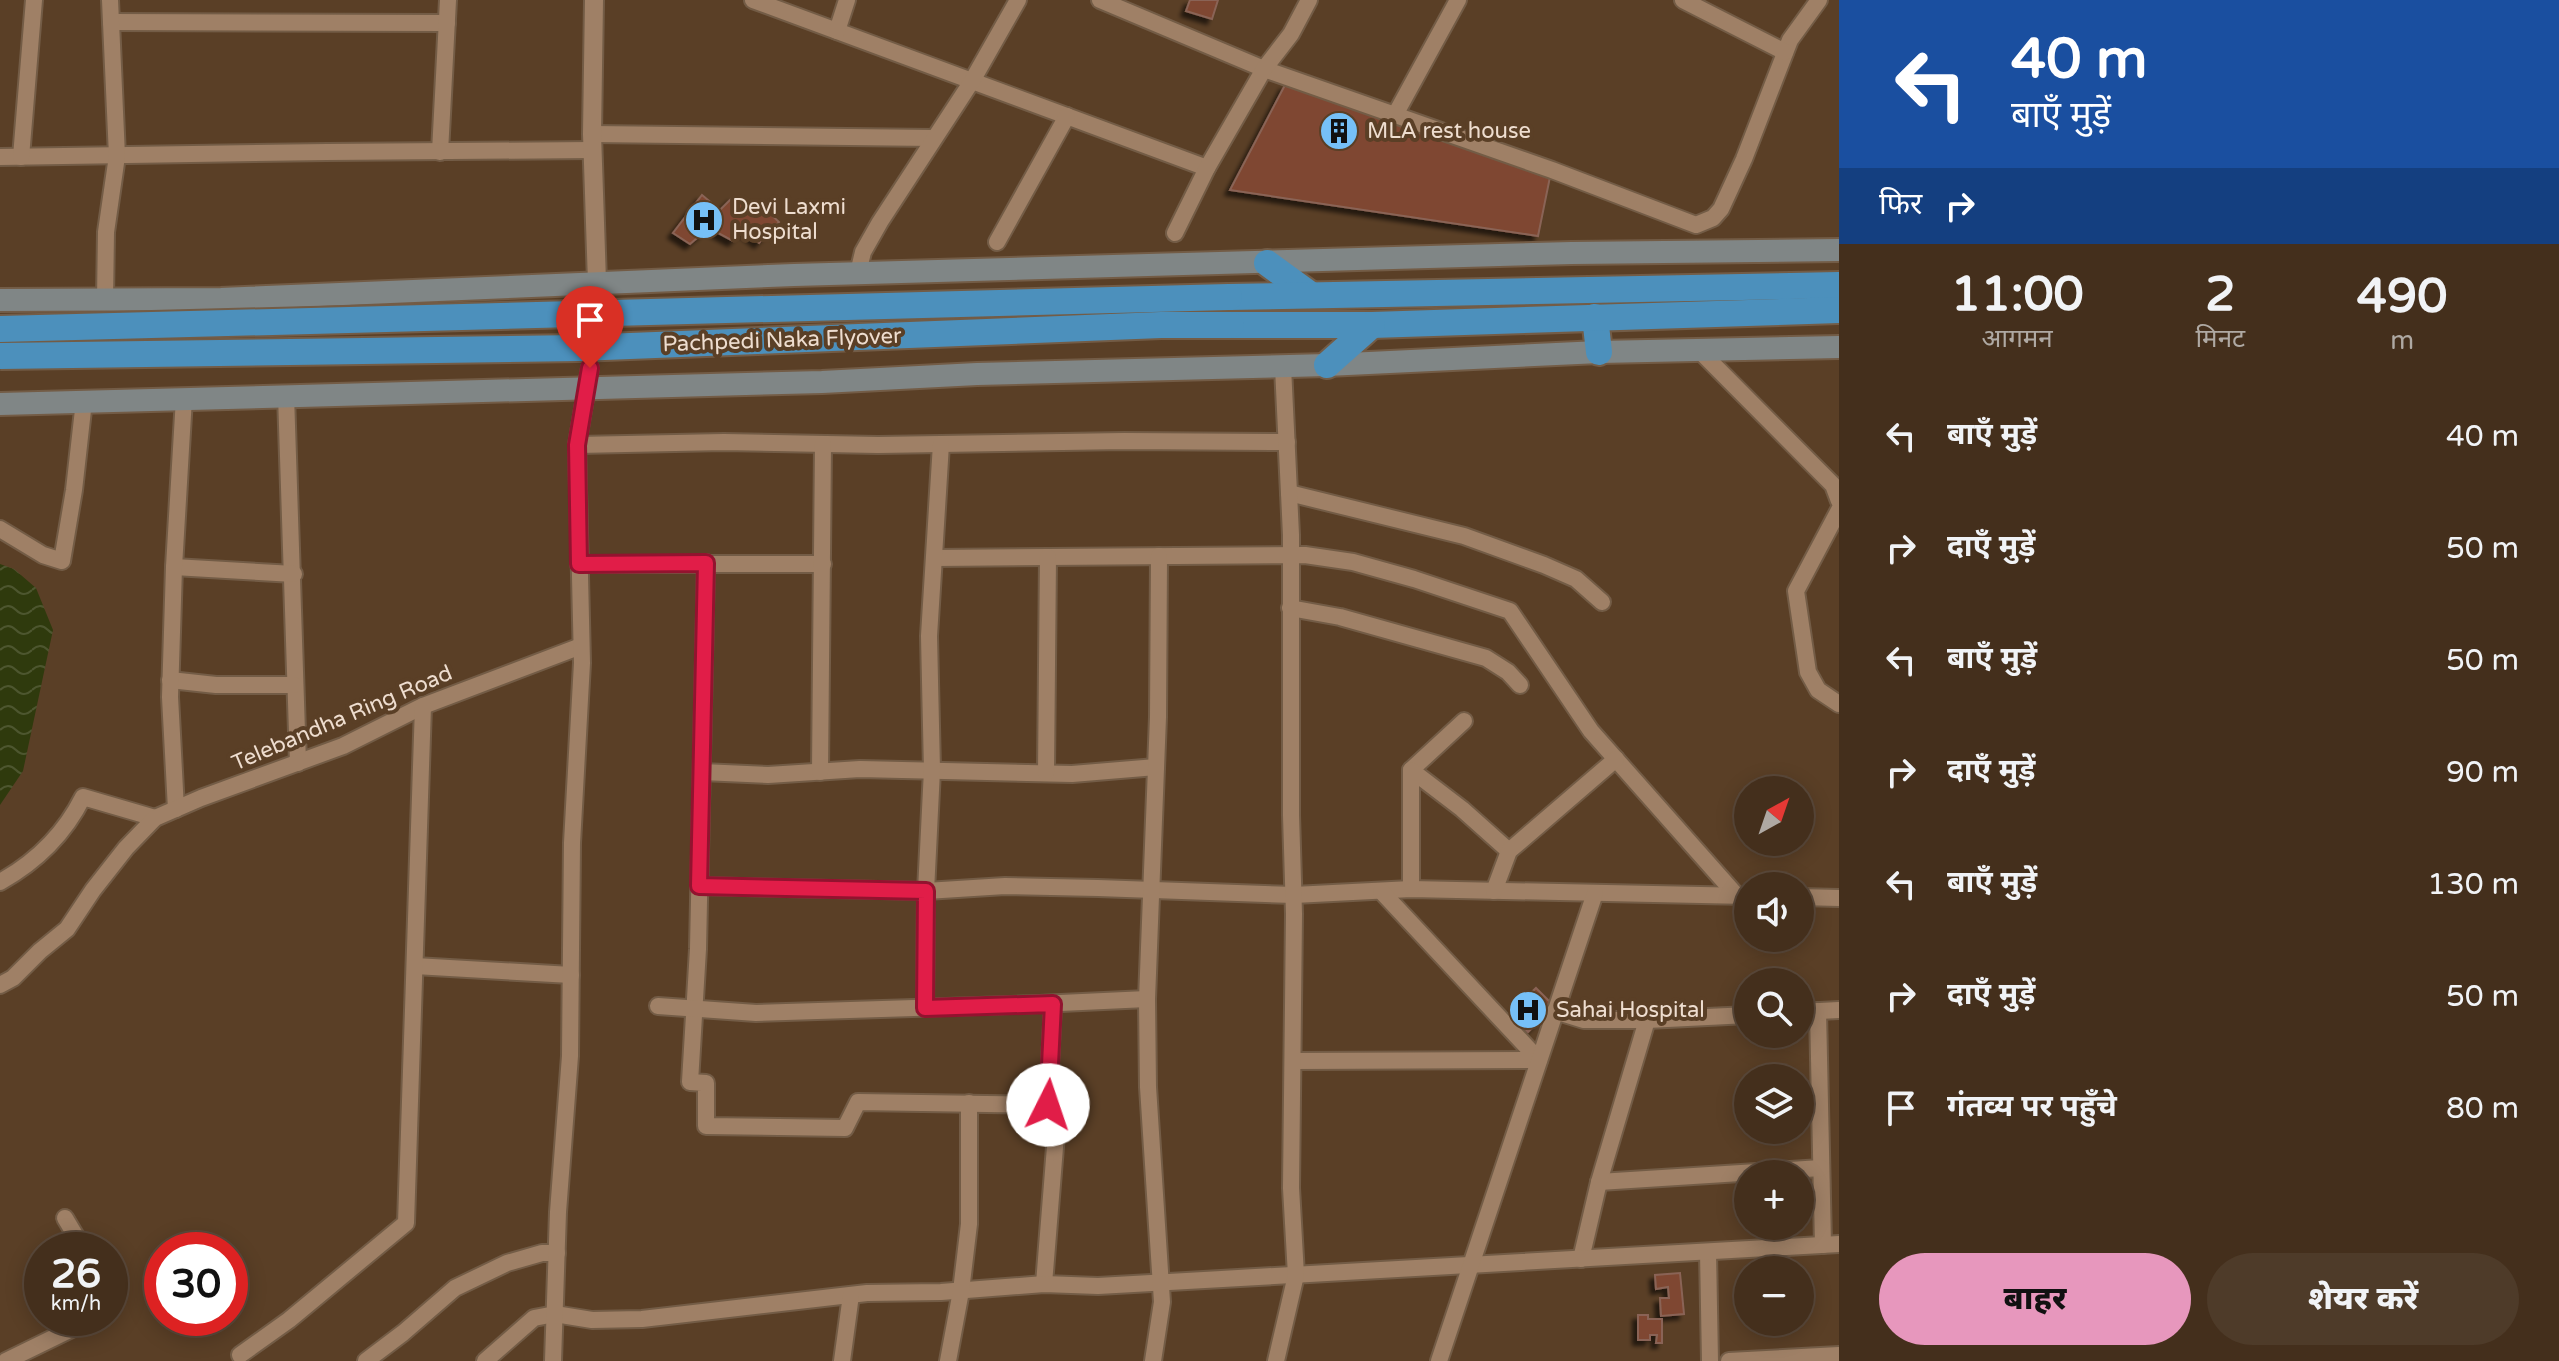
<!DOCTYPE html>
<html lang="hi">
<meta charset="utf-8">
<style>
body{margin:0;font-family:"Varela Round","Noto Sans Devanagari",sans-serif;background:#4e3b29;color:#f1f3f6;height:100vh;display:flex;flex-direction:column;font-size:30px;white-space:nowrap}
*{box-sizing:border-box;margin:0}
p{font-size:26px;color:#afa9a3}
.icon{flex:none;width:44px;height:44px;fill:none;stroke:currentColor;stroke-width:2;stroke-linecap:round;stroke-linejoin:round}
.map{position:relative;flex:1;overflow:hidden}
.sheet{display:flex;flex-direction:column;background:#442f1c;width:720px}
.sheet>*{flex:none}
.banner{background:#1a4fa0;color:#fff;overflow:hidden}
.needle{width:52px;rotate:40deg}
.fabs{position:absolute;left:1734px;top:776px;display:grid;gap:16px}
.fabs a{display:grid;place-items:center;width:80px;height:80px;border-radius:50%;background:#442f1c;box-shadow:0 4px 20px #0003,0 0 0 2px #5c4a3b;font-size:40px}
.speed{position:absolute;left:24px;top:1232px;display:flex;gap:16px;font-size:40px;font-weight:700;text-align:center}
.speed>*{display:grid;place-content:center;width:104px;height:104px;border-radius:50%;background:#442f1c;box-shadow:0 4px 20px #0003,0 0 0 2px #5c4a3b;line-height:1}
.speed small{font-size:20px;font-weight:400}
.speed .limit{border:12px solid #d22;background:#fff;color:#111}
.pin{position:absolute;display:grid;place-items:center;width:68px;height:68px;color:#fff;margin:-82px -34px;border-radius:50% 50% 50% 0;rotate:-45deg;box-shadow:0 0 8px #0007}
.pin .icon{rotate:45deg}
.me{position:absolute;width:88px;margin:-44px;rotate:4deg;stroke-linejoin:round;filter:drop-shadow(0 0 6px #0008)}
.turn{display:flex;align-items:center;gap:28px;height:168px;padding:0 40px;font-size:36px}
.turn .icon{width:104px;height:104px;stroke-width:2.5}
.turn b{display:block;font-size:56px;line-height:68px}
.then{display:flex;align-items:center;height:76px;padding:0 40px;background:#0003;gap:16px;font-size:30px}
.eta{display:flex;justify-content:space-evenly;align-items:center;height:136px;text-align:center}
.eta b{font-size:48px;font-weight:800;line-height:56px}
.button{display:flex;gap:16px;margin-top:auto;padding:16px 40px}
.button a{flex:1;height:92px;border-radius:48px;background:#e797bd;color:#111;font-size:32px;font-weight:800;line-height:92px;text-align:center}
.button a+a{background:#4e3b29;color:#f1f3f6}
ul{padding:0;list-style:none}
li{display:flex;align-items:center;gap:24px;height:112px;padding:0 40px}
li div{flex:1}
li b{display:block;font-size:30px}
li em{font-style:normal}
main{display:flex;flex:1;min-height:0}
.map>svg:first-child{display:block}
.water{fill:url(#water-waves)}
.building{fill:#7f4730;stroke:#8a6456;stroke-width:2;filter:url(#shadow)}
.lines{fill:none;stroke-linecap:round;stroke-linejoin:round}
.minor-tunnel{stroke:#70573f;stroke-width:16;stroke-dasharray:16 8;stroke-linecap:butt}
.minor-casing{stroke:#735c46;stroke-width:20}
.tertiary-casing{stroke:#735c46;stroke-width:22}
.secondary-casing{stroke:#735c46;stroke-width:26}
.trunk-casing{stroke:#735c46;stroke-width:30}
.minor{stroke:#9f8066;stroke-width:16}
.tertiary{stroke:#9f8066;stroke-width:18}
.secondary{stroke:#808686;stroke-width:22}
.trunk{stroke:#4c90bc;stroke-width:26}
.trunk-bridge-casing{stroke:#735c46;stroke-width:30;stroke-linecap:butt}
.trunk-bridge{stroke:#4c90bc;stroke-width:26}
.route-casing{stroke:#92132f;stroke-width:20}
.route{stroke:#e11d48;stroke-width:14}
.labels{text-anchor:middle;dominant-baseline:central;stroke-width:8;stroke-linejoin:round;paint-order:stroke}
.poi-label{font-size:22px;fill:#eeddcf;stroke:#5a3f26;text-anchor:start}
.street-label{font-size:22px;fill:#eeddcf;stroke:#5a3f26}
</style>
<main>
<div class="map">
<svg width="1839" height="1361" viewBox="0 0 1839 1361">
<defs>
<pattern id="water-waves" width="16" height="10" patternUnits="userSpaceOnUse" patternTransform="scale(2)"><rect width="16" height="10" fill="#2f3a0d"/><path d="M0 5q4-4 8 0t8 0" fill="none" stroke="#4d562f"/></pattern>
<filter id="shadow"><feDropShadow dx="-5" dy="5" stdDeviation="2" flood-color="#0009"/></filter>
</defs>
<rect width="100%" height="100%" fill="#5a3f26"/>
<polygon class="water" points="0,564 14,569 36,588 53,630 23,771 0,805"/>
<g class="building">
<polygon points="1190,0 1218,0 1212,19 1186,11"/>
<polygon points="1285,85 1550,177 1538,236 1230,190"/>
<polygon points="702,195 720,210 733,197 747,207 755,200 779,222 759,243 743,230 733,241 709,228 690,244 673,233"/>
<polygon points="1536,988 1554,1006 1528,1032 1510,1013"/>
<polygon points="1680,1273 1684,1314 1661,1316 1660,1298 1669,1298 1668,1287 1656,1289 1655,1275"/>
<polygon points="1638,1315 1648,1315 1648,1319 1662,1319 1662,1343 1656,1343 1657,1335 1650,1335 1650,1340 1638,1340"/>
</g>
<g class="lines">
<polyline class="minor-tunnel" points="591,354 596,296"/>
<defs>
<g id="minor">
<polyline points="753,0 1207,168"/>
<polyline points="1100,0 1264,69 1552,170 1696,225 1713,218 1721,209 1744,159 1790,40 1819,0"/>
<polyline points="1683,0 1785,52"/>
<polyline points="111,22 447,23"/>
<polyline points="837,31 847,0"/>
<polyline points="1395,115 1458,0"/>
<polyline points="592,134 934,138"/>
<polyline points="440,152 448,0"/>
<polyline points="0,157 327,152 593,150"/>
<polyline points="21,157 34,0"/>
<polyline points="1175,233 1207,168 1264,69 1291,34 1309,0"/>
<polyline points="997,242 1067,116"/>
<polyline points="858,273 863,252 880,222 972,81 1018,0"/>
<polyline points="105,300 106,232 117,156 110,0"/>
<polyline points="1698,349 1833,485 1839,501"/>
<polyline points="286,395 298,763"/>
<polyline points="577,445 724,442 878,445 1124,441 1287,442"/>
<polyline points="1289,493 1464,536 1544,565 1576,579 1602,602"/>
<polyline points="1839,510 1796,591 1808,672 1818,690 1839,704"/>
<polyline points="0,529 43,555 62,561 74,490 84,401"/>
<polyline points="934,558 1305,555 1353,562 1414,579 1510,611 1591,731 1737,896"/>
<polyline points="706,563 698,949 690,1082 706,1083 706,1126 845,1128 858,1102 1048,1105"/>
<polyline points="579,564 823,564"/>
<polyline points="174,567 294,574"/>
<polyline points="1290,608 1340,617 1486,658 1508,672 1520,685"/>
<polyline points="170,680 216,685 294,685"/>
<polyline points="1411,770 1464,721"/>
<polyline points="702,772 768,775 860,769 1072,774 1156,767"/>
<polyline points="820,772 823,444"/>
<polyline points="1046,773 1048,557"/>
<polyline points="176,809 170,697 174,567 184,398"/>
<path d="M0 882C36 862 65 833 83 797L155 818"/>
<polyline points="699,886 926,891 1005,886 1098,888 1294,895 1411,889 1748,896"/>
<polyline points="1411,889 1411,770 1462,809 1509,851"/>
<polyline points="1494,891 1509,851 1616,759"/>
<polyline points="1800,897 1839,898"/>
<polyline points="415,966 571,975"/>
<polyline points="0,985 13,978 40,951 67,929 93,890 126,848 155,818 201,798 343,746 423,706 581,646"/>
<polyline points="658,1006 756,1013 1039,1004 1147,999"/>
<polyline points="925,1008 926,891 932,770 929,636 941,444"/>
<polyline points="1555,1011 1584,1020 1647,1020 1748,1015"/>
<polyline points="1818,1011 1823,1245"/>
<polyline points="1800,1012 1839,1010"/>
<polyline points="1293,1061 1539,1060 1381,891"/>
<polyline points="1599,1182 1821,1168"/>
<polyline points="65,1218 84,1250"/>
<polyline points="1708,1252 1710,1361"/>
<polyline points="1581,1259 1599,1182 1647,1020"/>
<polyline points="1044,1284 1057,1122 1048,1105 1053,1004"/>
<polyline points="240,1355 289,1320 406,1223 423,706"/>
<polyline points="6,1361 94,1318"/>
<polyline points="366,1361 403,1333 455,1288 507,1263 542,1253 557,1253"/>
<polyline points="485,1361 534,1318 555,1314 592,1320 642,1319 867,1293 941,1292 1044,1284 1098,1286 1839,1244"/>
<polyline points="553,1361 558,1212 570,1056 572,843 582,663 577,445 590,368"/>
<polyline points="842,1361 851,1295"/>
<polyline points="948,1361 961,1291 969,1224 969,1103"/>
<polyline points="1153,1361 1162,1302 1148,1087 1147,999 1158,717 1159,556"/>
<polyline points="1276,1361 1296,1275 1291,1188 1294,914 1291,815 1291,535 1283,367"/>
<polyline points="1439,1361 1595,893"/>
<polyline points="1729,1361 1839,1355"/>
</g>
<polyline id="tertiary" points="594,0 592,134 597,282"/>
<g id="secondary">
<polyline points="0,300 221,299 794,275 1572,253 1839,250"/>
<polyline points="0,404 822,382 977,374 1327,365 1599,352 1839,347"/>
</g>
<g id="trunk">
<polyline points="1267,263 1311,295"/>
<polyline points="1229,297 1839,285"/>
<polyline points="1595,317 1599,352"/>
<polyline points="1231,325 1372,325 1839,310"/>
<polyline points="1327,365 1372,325"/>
</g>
</defs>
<use href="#minor" class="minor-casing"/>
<use href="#tertiary" class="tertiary-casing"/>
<use href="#secondary" class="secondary-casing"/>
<use href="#trunk" class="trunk-casing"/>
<use href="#minor" class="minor"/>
<use href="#tertiary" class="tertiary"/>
<use href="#secondary" class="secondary"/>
<use href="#trunk" class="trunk"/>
<defs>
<g id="trunk-bridge">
<polyline points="0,329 1229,297"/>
<polyline points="0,356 579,348 1161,325 1231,325"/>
</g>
</defs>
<use href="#trunk-bridge" class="trunk-bridge-casing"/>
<use href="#trunk-bridge" class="trunk-bridge"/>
</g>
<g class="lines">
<defs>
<polyline id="route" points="590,368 577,445 579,564 706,563 699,886 926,891 925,1008 1053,1004 1048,1105"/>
</defs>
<use href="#route" class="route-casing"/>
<use href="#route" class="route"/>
</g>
<defs>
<symbol id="building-disc" viewBox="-11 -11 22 22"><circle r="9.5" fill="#76c0f7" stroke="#5a3f26"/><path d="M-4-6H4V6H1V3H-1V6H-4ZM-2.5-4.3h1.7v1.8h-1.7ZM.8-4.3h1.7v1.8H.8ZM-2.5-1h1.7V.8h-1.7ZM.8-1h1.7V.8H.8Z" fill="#111"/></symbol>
<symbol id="hospital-disc" viewBox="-11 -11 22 22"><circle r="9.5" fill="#76c0f7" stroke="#5a3f26"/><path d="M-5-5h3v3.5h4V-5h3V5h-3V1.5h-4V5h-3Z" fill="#111"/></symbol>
</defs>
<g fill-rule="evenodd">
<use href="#building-disc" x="1317" y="109" width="44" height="44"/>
<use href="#hospital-disc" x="682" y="198" width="44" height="44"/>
<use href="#hospital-disc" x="1506" y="988" width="44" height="44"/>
</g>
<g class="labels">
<g class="poi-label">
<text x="1367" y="131">MLA rest house</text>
<text x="732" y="207">Devi Laxmi<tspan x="732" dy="25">Hospital</tspan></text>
<text x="1556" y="1010">Sahai Hospital</text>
</g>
<g class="street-label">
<text transform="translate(782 340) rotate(-2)">Pachpedi Naka Flyover</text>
<text transform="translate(342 718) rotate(-23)">Telebandha Ring Road</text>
</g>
</g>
</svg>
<div class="fabs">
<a><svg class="needle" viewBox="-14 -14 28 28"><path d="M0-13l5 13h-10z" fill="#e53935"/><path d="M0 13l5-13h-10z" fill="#afa9a3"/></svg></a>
<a><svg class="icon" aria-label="sound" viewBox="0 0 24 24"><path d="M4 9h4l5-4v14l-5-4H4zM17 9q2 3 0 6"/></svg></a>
<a><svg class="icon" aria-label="search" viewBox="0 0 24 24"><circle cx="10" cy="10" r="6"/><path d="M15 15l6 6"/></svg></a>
<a><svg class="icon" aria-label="layers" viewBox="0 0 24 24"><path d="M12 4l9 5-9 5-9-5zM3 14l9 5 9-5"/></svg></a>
<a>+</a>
<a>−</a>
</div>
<div class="speed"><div>26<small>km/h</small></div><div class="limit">30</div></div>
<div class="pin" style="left:590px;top:368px;background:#d93025"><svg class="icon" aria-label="arrive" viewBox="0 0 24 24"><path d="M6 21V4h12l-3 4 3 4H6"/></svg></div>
<svg class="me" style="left:1048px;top:1105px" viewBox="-20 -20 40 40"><circle r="19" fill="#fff"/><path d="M0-13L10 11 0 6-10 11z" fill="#e11d48"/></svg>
</div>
<section class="sheet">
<div class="banner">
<div class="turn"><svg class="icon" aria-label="left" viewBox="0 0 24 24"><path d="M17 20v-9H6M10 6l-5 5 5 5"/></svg><div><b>40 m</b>बाएँ मुड़ें</div></div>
<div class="then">फिर<svg class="icon" aria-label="right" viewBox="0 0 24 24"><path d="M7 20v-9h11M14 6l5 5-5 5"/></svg></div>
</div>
<div class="eta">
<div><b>11:00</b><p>आगमन</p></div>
<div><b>2</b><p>मिनट</p></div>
<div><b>490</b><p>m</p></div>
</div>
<ul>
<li><svg class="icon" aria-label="left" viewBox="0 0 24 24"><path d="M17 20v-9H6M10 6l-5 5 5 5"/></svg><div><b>बाएँ मुड़ें</b></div><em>40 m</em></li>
<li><svg class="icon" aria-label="right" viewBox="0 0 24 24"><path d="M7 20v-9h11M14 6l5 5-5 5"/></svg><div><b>दाएँ मुड़ें</b></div><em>50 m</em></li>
<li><svg class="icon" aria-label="left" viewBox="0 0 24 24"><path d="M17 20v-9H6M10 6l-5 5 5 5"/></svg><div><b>बाएँ मुड़ें</b></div><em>50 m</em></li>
<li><svg class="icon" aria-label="right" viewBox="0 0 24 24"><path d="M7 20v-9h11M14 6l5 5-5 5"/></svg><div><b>दाएँ मुड़ें</b></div><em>90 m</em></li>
<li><svg class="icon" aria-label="left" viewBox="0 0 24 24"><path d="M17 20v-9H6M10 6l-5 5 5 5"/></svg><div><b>बाएँ मुड़ें</b></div><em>130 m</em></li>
<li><svg class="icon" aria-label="right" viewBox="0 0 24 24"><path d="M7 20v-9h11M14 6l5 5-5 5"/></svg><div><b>दाएँ मुड़ें</b></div><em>50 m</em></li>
<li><svg class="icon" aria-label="arrive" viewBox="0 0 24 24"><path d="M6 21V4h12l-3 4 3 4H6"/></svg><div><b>गंतव्य पर पहुँचे</b></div><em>80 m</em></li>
</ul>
<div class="button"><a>बाहर</a><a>शेयर करें</a></div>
</section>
</main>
